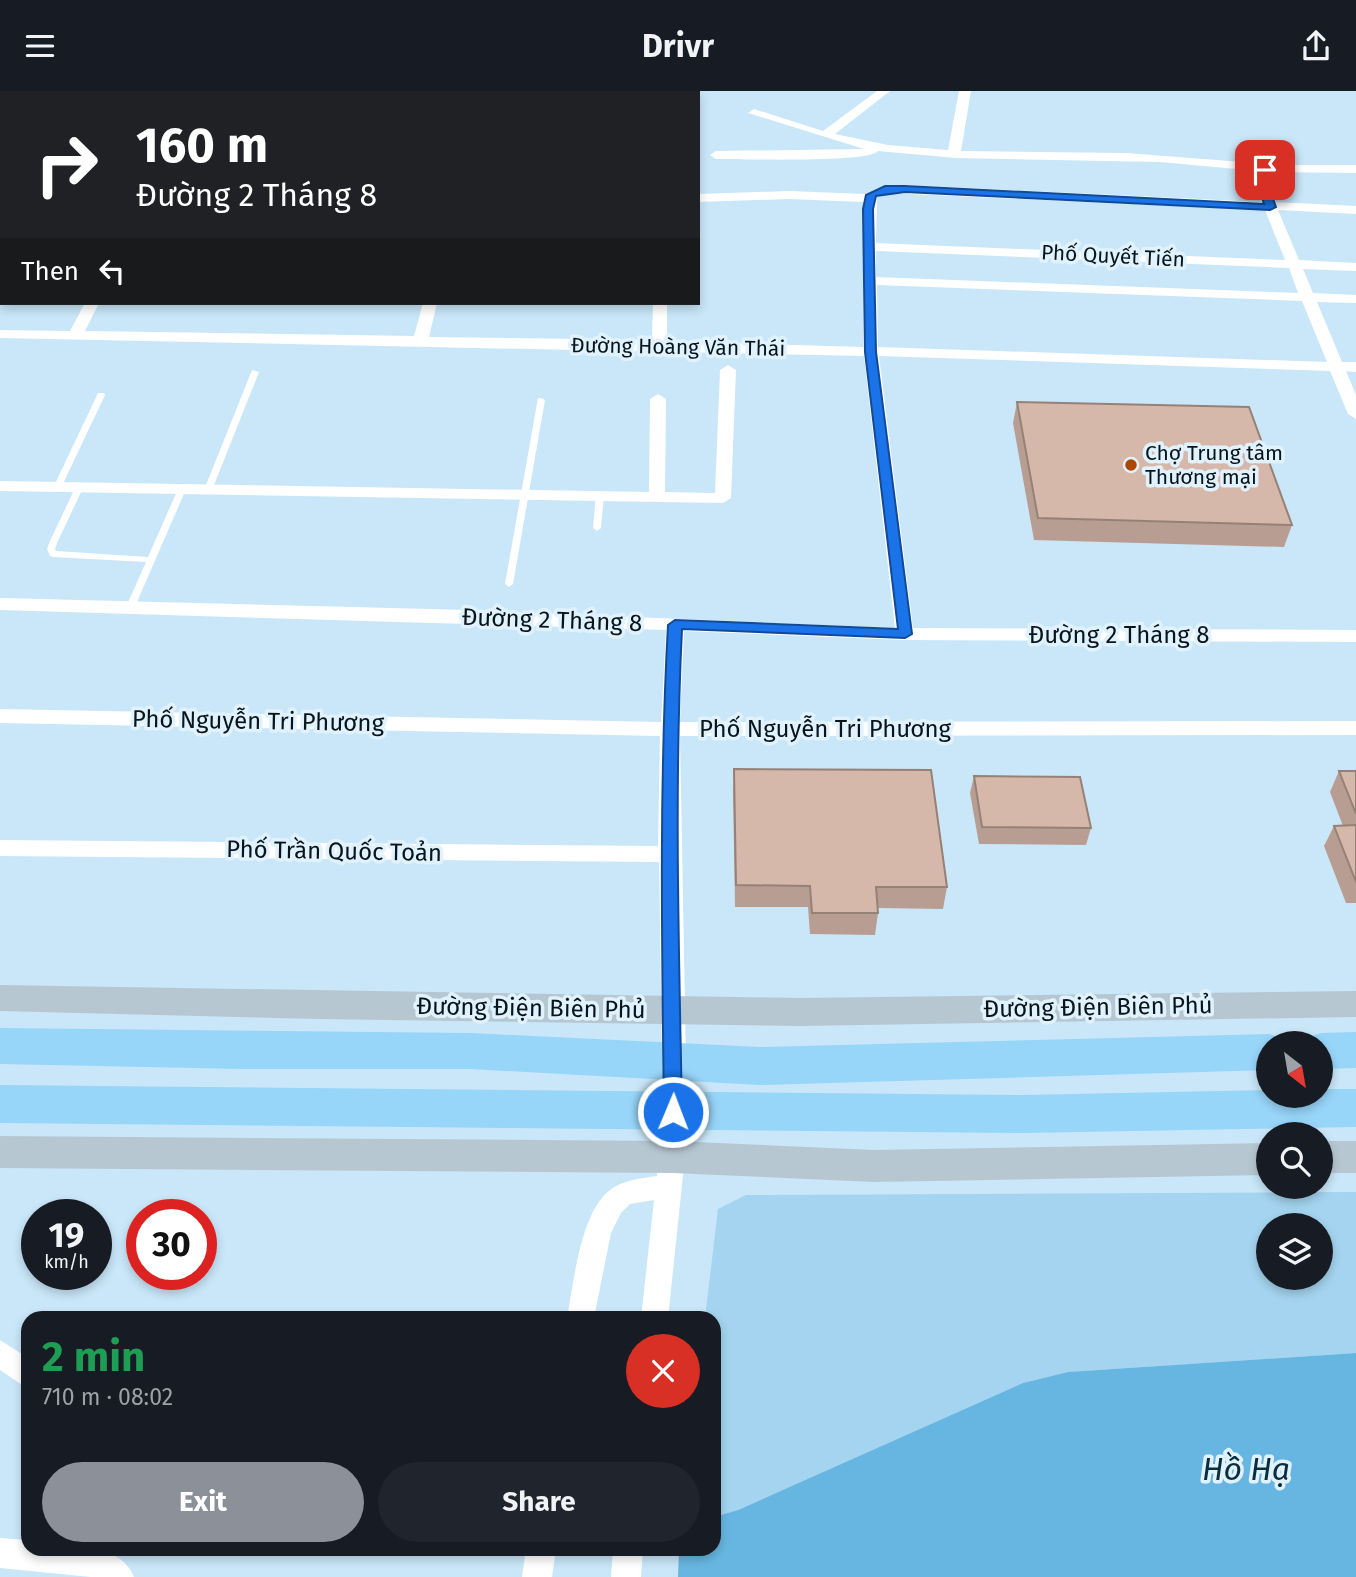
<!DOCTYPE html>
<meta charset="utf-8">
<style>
body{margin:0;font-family:"Fira Sans",sans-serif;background:#20242c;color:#f1f3f6;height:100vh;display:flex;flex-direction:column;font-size:26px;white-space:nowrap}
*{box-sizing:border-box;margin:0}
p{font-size:23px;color:#9ea1a6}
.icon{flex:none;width:38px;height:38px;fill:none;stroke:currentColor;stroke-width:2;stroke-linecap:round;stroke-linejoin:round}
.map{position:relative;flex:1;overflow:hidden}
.side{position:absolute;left:21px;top:1220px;width:700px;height:245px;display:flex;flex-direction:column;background:#171b24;border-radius:21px;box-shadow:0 4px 10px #0003}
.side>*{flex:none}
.top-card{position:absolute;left:0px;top:0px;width:700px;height:214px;box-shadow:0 4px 10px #0003;background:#202124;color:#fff;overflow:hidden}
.needle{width:46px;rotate:149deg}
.fabs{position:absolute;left:1256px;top:940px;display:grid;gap:14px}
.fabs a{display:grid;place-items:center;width:77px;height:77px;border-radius:50%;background:#171b24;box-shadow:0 4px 10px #0003;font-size:35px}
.speed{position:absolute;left:21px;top:1108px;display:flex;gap:14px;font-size:35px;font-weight:700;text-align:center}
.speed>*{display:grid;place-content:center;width:91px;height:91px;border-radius:50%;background:#171b24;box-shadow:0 4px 10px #0003;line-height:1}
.speed small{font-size:18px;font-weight:400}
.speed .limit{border:10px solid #d22;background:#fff;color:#111}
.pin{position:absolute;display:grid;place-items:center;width:60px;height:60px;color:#fff;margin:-30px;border-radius:14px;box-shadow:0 4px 10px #0006}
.me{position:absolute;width:77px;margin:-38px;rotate:1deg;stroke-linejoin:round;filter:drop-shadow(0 0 5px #0008)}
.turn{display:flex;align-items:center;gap:24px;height:147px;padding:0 21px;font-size:32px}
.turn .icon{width:91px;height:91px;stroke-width:2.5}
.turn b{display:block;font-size:49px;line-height:60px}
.then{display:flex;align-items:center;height:66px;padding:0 21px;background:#0003;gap:14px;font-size:26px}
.round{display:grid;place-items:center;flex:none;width:74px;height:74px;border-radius:37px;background:#20242c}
.headline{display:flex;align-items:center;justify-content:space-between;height:119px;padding:0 21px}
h1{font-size:42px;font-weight:700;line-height:52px;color:#1e9e55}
.action{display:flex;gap:14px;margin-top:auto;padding:14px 21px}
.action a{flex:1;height:80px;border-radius:42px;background:#8c9099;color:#fff;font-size:28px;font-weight:700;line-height:80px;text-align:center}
.action a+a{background:#20242c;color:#f1f3f6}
header{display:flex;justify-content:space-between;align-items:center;height:91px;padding:0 21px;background:#171b24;font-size:32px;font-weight:700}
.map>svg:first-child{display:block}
.green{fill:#a4d4ef;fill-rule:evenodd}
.water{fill:#67b6e1}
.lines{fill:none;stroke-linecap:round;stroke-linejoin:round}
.lane{fill:#fff;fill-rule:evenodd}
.street{fill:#fff;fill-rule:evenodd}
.secondary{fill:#b7c7d2;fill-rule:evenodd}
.highway{fill:#97d5f9;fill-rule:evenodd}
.wall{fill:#b89e92}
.building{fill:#d6b8aa;stroke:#968177;stroke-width:2}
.route{fill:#1a73e8;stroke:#114b97;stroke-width:2}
.poi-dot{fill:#aa4805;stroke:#e0f2fd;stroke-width:2.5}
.labels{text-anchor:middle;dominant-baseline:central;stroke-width:7;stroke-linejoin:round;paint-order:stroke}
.far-street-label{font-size:21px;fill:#0a151b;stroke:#e0f2fd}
.far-poi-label{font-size:21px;fill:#0a151b;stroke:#e0f2fd;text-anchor:start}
.street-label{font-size:24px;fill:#0a151b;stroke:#e0f2fd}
.near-water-label{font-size:32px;font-style:italic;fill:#082e3f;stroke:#e0f2fd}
</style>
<header><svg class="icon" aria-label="menu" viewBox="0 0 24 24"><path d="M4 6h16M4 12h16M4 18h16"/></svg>Drivr<svg class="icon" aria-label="share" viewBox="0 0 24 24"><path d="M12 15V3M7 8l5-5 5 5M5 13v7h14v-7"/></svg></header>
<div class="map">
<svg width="1356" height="1486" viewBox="0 0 1356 1486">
<rect width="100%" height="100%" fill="#c9e7f9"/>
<path class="green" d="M1356 1101V1262L1068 1281 1023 1292 738 1419 714 1426V1227H705L718 1118 746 1104ZM1269 1134H1321V1186H1269Z"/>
<polygon class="water" points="1356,1262 1356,1486 678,1486 679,1458 714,1458 714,1426 738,1419 1023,1292 1068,1281"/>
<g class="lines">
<g class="lane">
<polygon points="252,279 259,281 212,399 208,402 205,401 204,399"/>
<polygon points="98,302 104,302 105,304 61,397 60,399 54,399 53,397"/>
<polygon points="538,307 541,307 545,309 513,493 509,496 505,493"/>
<polygon points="79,394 83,397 58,450 55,458 56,460 148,466 178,398 182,395 186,398 134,518 128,518 126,516 146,471 53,466 50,465 47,458 50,450 75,397"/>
<polygon points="600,401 604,404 601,437 597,440 593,437 596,404"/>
</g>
<g class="street">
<path d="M877 0H890L835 43 888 54 948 59 959 0H971L961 60 1126 62 1282 74H1356V82L1270 81 1266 86 1275 111 1356 115V123L1278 119 1299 169 1356 172V180L1303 178 1313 202 1356 204V212L1317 211 1342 271H1356V281L1346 280 1356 304V328L1348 323 1330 280 879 265 913 537 1356 539V551L905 549 684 540 680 631 1356 630V644L680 645 686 970 685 1066 668 1227H641L654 1109 630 1113 621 1122 611 1142 594 1227H567C574 1191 580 1122 610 1099 623 1089 642 1087 657 1085L662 970 659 771 0 765V749L658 755 660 645 0 632V618L661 631 666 539 0 519V507L469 519 895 537 864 265 0 247V239L70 240 85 212H99L85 240 414 245 423 212H437L429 246 652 249 653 212H667V250L863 256V111L789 108 698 111V103L789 100 865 103 885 94H905L1261 111 1254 86 1258 80 1160 71 956 67 878 60C870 72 739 68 716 68L710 64 716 60 864 58 748 22 754 18 823 40ZM887 102 1265 119 1285 169 876 152 877 106ZM876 160 1289 177 1298 202 876 186ZM877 194 1302 210 1327 271 878 256Z"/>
<rect x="0" y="87" width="2" height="8"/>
<rect x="0" y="143" width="2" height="8"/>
<rect x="0" y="173" width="2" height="8"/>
<polygon points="728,274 736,279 731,407 723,412 0,400 0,390 649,401 650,308 658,303 666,308 665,401 715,402 720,279"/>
<polygon points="0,1249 28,1267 28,1298 0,1279"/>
<path d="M0 1447 28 1449V1458C62 1458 118 1447 134 1486H91L0 1477Z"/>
<polygon points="526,1458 556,1458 552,1486 522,1486"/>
<polygon points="613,1458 643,1458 641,1486 611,1486"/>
</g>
<g class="secondary">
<polygon points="0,894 801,907 1356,900 1356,926 801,935 317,928 0,920"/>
<polygon points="0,1045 672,1050 874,1059 1269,1052 1269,1084 874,1091 672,1082 0,1077"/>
<rect x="1321" y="1050" width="35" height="32"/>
</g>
<g class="highway">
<polygon points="0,937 470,942 760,956 1269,943 1284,948 1286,952 1269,952 1269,979 760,994 470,978 243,978 0,973"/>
<polygon points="1356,941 1356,977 1321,978 1321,952 1303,952 1306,947 1321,942"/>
<polygon points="0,994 1023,1004 1269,999 1269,1004 1321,1004 1321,998 1356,998 1356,1036 1023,1042 0,1032"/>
</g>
</g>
<g class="wall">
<polygon points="1017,311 1292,434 1284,456 1034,449 1013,332"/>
<polygon points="734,678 947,796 943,818 878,817 878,822 875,844 810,843 808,816 735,816 733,700"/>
<polygon points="1339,680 1356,680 1356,812 1346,812 1324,755 1334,735 1343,735 1330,701"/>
<polygon points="974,685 1091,737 1086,754 979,753 970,702"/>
</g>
<g class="building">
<polygon points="216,0 279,0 278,2 215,2"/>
<polygon points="434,0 459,0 458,2 433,2"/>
<polygon points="1017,311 1249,316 1292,434 1038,427"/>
<polygon points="734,678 931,679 947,796 876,796 878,822 812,822 810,795 736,794"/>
<polygon points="1339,680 1356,680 1356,723"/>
<polygon points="974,685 1080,686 1091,737 982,736"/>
<polygon points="1356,734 1356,791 1334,735"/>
</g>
<path class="route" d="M1265 76 1270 79 1265 86 1276 116 1270 119 905 101 876 105 873 118 876 261 912 543 905 547 682 538C674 699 679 860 682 1021L679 1027H666L664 1021C662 858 659 696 668 534L675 529 898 538 865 261 863 118 866 104 885 95H905L1264 113 1255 86Z"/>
<circle class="poi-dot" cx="1131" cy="374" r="7"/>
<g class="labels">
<g class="far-street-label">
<text transform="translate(1113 165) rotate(3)">Phố Quyết Tiến</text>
<text transform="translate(678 256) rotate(1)">Đường Hoàng Văn Thái</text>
</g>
<g class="far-poi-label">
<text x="1145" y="362">Chợ Trung tâm<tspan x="1145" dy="24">Thương mại</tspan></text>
</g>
<g class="street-label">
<text transform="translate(552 529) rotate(2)">Đường 2 Tháng 8</text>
<text x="1119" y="544">Đường 2 Tháng 8</text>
<text transform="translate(258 630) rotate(1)">Phố Nguyễn Tri Phương</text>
<text x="825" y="638">Phố Nguyễn Tri Phương</text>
<text transform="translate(334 760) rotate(1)">Phố Trần Quốc Toản</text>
<text transform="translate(1098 916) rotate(-1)">Đường Điện Biên Phủ</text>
<text transform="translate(531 917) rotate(1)">Đường Điện Biên Phủ</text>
</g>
<g class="near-water-label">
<text x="1246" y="1378">Hồ Hạ</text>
</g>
</g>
</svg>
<div class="fabs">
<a><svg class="needle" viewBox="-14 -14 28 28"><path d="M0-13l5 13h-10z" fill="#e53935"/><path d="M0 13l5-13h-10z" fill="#9ea1a6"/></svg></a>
<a><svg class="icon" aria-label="search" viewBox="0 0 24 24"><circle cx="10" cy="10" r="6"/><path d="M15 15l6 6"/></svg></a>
<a><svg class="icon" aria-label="layers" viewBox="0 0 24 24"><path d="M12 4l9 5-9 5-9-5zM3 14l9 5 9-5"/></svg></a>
</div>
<div class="speed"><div>19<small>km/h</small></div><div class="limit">30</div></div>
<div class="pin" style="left:1265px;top:79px;background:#d93025"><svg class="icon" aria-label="arrive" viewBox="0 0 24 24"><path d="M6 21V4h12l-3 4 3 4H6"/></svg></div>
<svg class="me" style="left:673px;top:1021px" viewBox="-20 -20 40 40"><circle r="17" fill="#1a73e8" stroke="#fff" stroke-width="3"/><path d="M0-11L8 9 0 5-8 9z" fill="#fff"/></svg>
<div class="top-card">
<div class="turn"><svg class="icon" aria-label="right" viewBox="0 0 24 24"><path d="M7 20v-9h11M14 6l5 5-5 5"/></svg><div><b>160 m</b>Đường 2 Tháng 8</div></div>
<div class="then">Then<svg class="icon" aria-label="left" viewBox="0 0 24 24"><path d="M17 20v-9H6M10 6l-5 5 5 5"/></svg></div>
</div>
<section class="side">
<div class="headline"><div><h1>2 min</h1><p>710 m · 08:02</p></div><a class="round" style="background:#d93025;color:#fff"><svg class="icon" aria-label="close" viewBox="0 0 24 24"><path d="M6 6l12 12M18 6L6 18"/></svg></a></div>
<div class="action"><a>Exit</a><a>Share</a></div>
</section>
</div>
